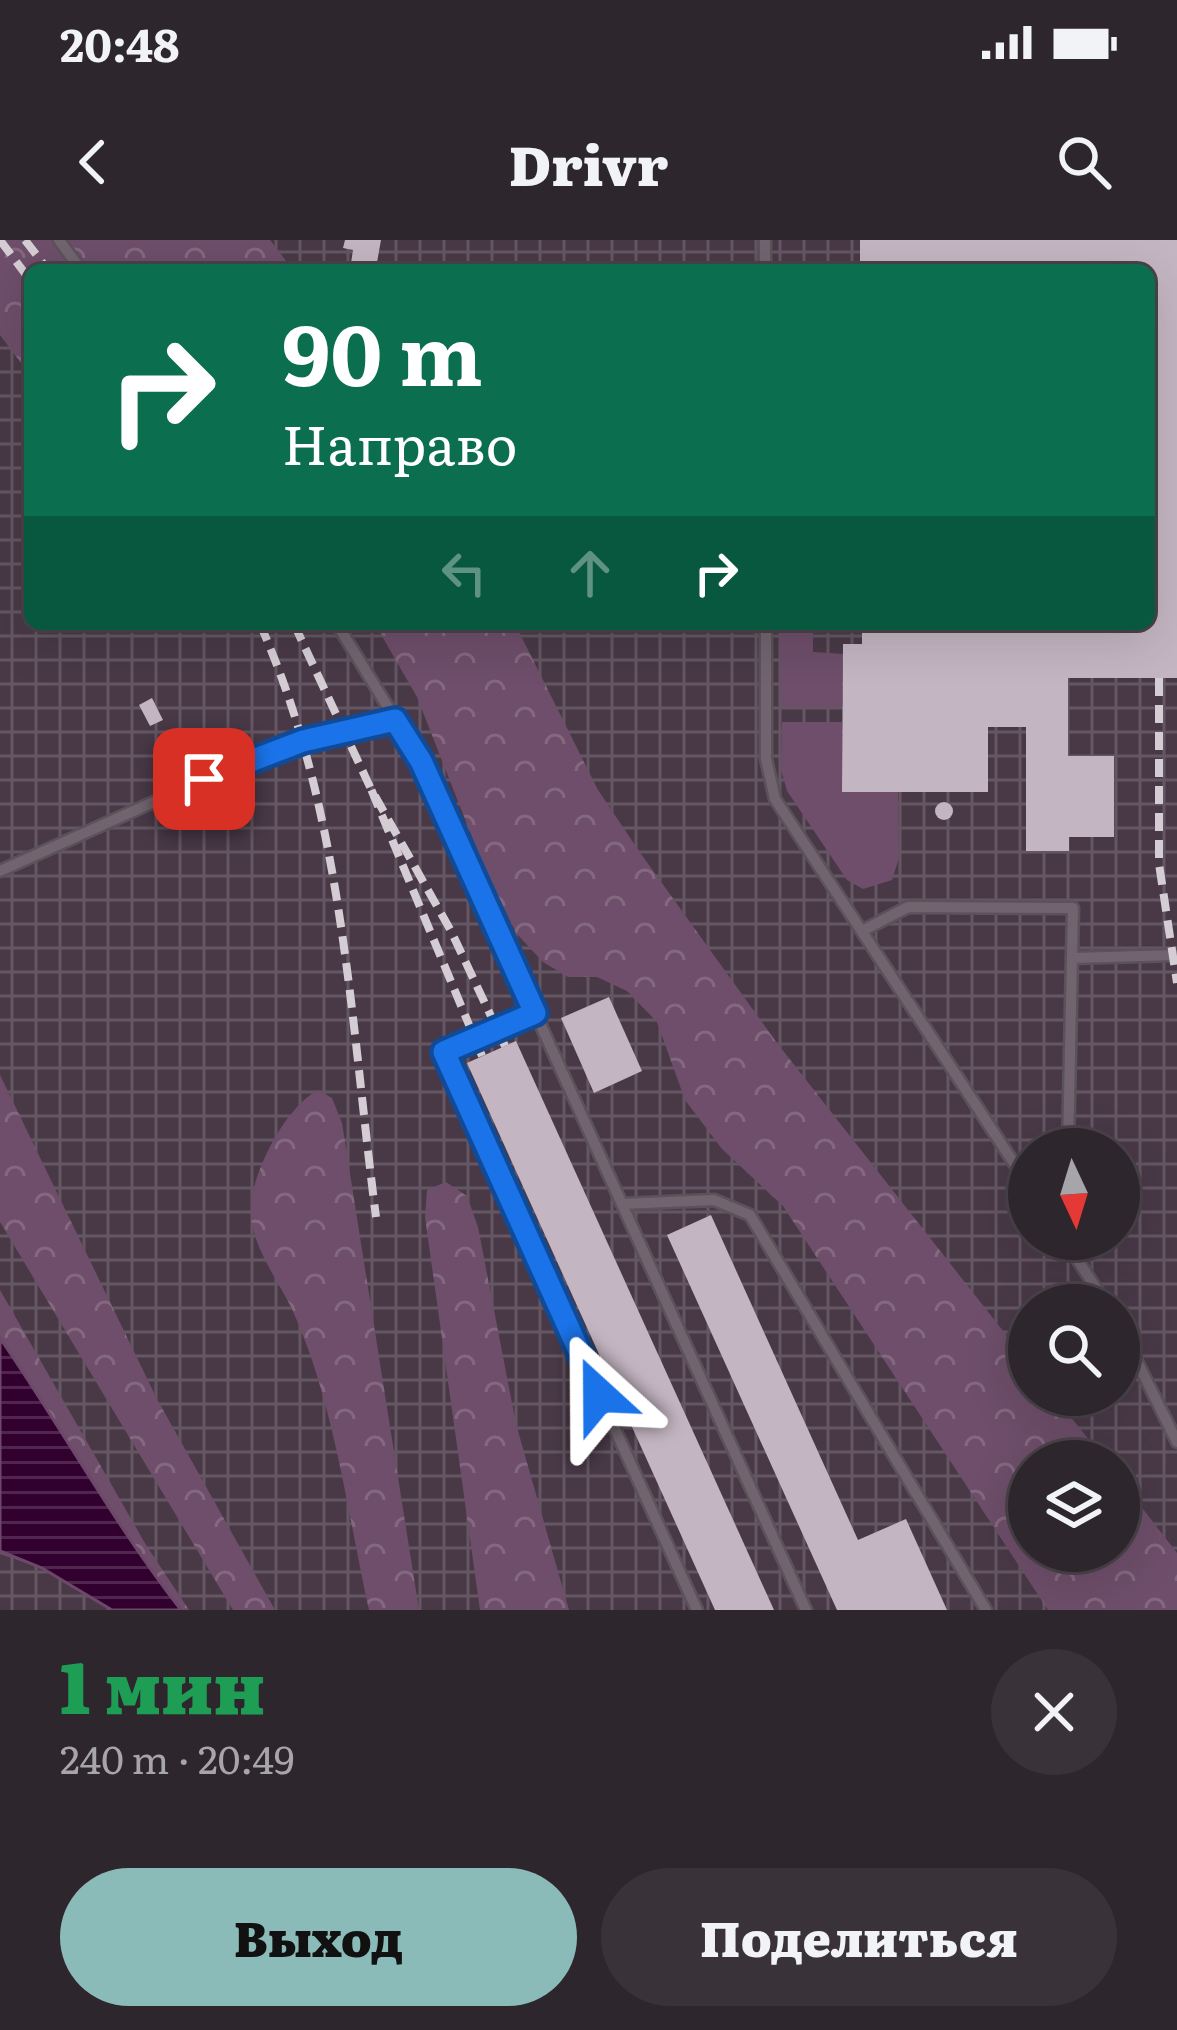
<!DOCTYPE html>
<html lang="ru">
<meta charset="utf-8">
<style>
body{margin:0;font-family:Literata,serif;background:#3a3239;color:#f1f3f6;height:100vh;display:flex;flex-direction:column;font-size:45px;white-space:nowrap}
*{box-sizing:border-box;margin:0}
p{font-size:39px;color:#a7a5aa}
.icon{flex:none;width:66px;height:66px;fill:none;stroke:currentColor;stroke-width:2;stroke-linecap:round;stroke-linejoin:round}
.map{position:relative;height:1370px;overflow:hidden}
.side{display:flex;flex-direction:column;background:#2e262d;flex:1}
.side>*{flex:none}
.top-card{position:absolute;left:24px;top:24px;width:1131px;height:366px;border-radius:18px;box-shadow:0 12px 48px #0002,0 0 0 3px #494349;background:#0b6e4f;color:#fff;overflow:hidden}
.needle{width:78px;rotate:176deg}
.buttons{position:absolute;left:1008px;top:888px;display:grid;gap:24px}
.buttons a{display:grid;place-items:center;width:132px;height:132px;border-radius:50%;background:#2e262d;box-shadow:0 12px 48px #0002,0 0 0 3px #494349;font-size:60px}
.pin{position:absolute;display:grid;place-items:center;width:102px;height:102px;color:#fff;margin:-51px;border-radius:24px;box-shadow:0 6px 18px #0006}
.me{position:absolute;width:132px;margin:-66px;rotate:336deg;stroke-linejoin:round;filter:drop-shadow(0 0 9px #0008)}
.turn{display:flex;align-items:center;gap:42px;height:252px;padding:0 60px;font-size:54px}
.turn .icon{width:156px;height:156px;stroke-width:2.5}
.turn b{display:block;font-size:84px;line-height:102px}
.lanes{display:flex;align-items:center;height:114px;padding:0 60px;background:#0003;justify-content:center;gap:60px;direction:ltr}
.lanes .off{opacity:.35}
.round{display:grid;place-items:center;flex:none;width:126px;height:126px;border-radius:63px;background:#3a3239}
.headline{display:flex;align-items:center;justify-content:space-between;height:204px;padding:0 60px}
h1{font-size:72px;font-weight:800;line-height:90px;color:#1e9e55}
.button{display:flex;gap:24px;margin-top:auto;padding:24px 60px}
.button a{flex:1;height:138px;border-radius:72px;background:#8bbbb9;color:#111;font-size:48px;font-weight:800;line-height:138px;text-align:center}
.button a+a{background:#3a3239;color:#f1f3f6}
.status{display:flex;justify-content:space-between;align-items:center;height:84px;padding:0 60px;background:#2e262d;direction:ltr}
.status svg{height:33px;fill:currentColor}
header{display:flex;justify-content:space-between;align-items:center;height:156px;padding:0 60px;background:#2e262d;font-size:54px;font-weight:800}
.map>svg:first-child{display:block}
.industrial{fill:url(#industrial-grid);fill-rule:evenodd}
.grass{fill:#6e4e6a}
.forest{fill:url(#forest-crowns)}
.water{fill:url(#water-rules);stroke:#6d486b;stroke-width:3}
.building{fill:#c3b5c1}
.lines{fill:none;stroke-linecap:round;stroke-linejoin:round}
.lane-casing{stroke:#5b525a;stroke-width:15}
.lane{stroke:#71646f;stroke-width:10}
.rail{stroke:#d5cdd4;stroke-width:8;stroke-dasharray:18 9;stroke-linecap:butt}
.route-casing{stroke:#114b97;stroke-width:30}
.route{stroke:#1a73e8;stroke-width:21}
</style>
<div class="status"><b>20:48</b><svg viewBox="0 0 49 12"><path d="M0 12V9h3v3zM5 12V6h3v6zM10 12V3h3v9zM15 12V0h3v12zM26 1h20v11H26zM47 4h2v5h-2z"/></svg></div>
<header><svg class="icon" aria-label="back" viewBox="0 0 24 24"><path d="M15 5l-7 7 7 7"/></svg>Drivr<svg class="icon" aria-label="search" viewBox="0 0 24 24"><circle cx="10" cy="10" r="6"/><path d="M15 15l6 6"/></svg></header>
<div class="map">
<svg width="1177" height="1370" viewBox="0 0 1177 1370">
<defs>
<pattern id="industrial-grid" width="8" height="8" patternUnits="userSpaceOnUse" patternTransform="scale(3)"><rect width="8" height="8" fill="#493947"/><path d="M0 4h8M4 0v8" fill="none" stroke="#645662"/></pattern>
<pattern id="forest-crowns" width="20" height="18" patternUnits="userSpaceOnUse" patternTransform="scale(3)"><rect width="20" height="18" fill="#6e4e6a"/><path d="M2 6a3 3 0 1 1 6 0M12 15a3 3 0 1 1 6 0" fill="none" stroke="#836880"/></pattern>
<pattern id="water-rules" width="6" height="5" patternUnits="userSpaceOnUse" patternTransform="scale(3)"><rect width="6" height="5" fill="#31002f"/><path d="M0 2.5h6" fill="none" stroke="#50264e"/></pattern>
</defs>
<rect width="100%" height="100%" fill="#3e333c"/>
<path class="industrial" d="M0 0H1177V1370H0ZM30 30H1149V384H30ZM1029 909H1119V999H1029ZM1029 1065H1119V1155H1029ZM1029 1221H1119V1311H1029Z"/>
<g class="grass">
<polygon points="780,384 813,384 813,412 843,414 842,467 781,467"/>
<polygon points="782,482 842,482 842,552 898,552 899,618 892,640 863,649 847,640 787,551 781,530"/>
</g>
<g class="forest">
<polygon points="0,0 270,0 293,30 30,30 30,135 0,95"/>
<polygon points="375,384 515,384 598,550 641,614 777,803 1029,1124 1029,1155 1053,1155 1106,1221 1029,1221 1029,1311 1119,1311 1119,1238 1177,1313 1177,1370 1048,1370 783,966 722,909 685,860 657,782 627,751 597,737 568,737 543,722 517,694 489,640 417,457"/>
<polygon points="0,835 157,1159 275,1370 233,1370 0,982"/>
<path d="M318 850 332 858 342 883 419 1370H369C347 1271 334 1160 291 1067 276 1037 248 1001 251 965 254 928 286 867 318 850Z"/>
<polygon points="446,942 467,956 478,987 516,1184 569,1370 480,1370 425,977 427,950"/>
<polygon points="0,1050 146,1305 189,1370 112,1370 42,1328 0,1314"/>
</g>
<path class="water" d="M0 1098C62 1188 114 1284 181 1370H112L42 1328 0 1311Z"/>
<g class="building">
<polygon points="345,0 381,0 376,28 351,23 353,10 343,8"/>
<polygon points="860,0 1177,0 1177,438 1068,438 1068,516 1114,516 1114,597 1069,597 1069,611 1026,611 1026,487 988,487 988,552 842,552 843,404 862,404 862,384 1149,384 1149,30 860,30"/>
<polygon points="152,458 163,480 150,486 139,465"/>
<circle cx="944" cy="571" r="9"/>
<polygon points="609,757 642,831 594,853 561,778"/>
<polygon points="516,801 774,1370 715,1370 467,823"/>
<polygon points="711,975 858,1300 906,1279 947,1370 837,1370 667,995"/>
</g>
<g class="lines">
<defs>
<g id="lane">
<polyline points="59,0 81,30"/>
<polyline points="765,0 765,30"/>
<polyline points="337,384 421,521 806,1370"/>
<polyline points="766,384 766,519 775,559 1029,946"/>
<polyline points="0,631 245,521 395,480"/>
<polyline points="862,691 908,667 1073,668 1068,909"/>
<polyline points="1072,718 1177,715"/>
<polyline points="535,773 444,812 697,1370"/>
<polyline points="622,964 714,960 750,975 986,1370"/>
<polyline points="1064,999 1107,1065"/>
<polyline points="1119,1085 1177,1202"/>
</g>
</defs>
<use href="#lane" class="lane-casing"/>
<use href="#lane" class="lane"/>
<g class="rail">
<polyline points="0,0 30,40"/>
<polyline points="25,0 48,30"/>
<path d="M260 384C343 571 350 777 376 977"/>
<polyline points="294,384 371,549"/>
<polyline points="1159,438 1159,624 1177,743"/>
<polyline points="482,816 371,549 451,691 505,806"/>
</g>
</g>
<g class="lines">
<defs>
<polyline id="route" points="204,539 303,501 395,480 421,521 535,773 444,812 599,1155"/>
</defs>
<use href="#route" class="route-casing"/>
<use href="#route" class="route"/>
</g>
</svg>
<div class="buttons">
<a><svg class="needle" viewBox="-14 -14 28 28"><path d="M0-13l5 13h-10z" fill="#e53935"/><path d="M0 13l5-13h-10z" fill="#a7a5aa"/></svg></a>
<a><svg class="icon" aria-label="search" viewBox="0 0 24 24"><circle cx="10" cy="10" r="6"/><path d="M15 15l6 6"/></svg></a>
<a><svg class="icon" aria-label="layers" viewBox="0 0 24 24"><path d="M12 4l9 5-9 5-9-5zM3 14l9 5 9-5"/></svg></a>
</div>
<div class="pin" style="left:204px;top:539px;background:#d93025"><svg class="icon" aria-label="arrive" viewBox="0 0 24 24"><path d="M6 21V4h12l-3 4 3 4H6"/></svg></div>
<svg class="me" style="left:599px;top:1155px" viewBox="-20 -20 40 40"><path d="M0-17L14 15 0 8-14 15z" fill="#1a73e8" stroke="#fff" stroke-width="4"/></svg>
<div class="top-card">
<div class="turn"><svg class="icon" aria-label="right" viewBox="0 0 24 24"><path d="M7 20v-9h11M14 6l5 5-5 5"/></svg><div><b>90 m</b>Направо</div></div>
<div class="lanes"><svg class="icon off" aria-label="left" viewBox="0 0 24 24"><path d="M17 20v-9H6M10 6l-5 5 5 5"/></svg><svg class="icon off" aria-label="ahead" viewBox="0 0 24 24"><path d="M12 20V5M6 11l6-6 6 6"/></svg><svg class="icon" aria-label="right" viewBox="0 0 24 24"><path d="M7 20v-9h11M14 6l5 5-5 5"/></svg></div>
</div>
</div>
<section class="side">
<div class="headline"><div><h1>1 мин</h1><p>240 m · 20:49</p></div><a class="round"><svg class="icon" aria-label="close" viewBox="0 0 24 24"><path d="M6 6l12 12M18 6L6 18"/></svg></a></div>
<div class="button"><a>Выход</a><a>Поделиться</a></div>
</section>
